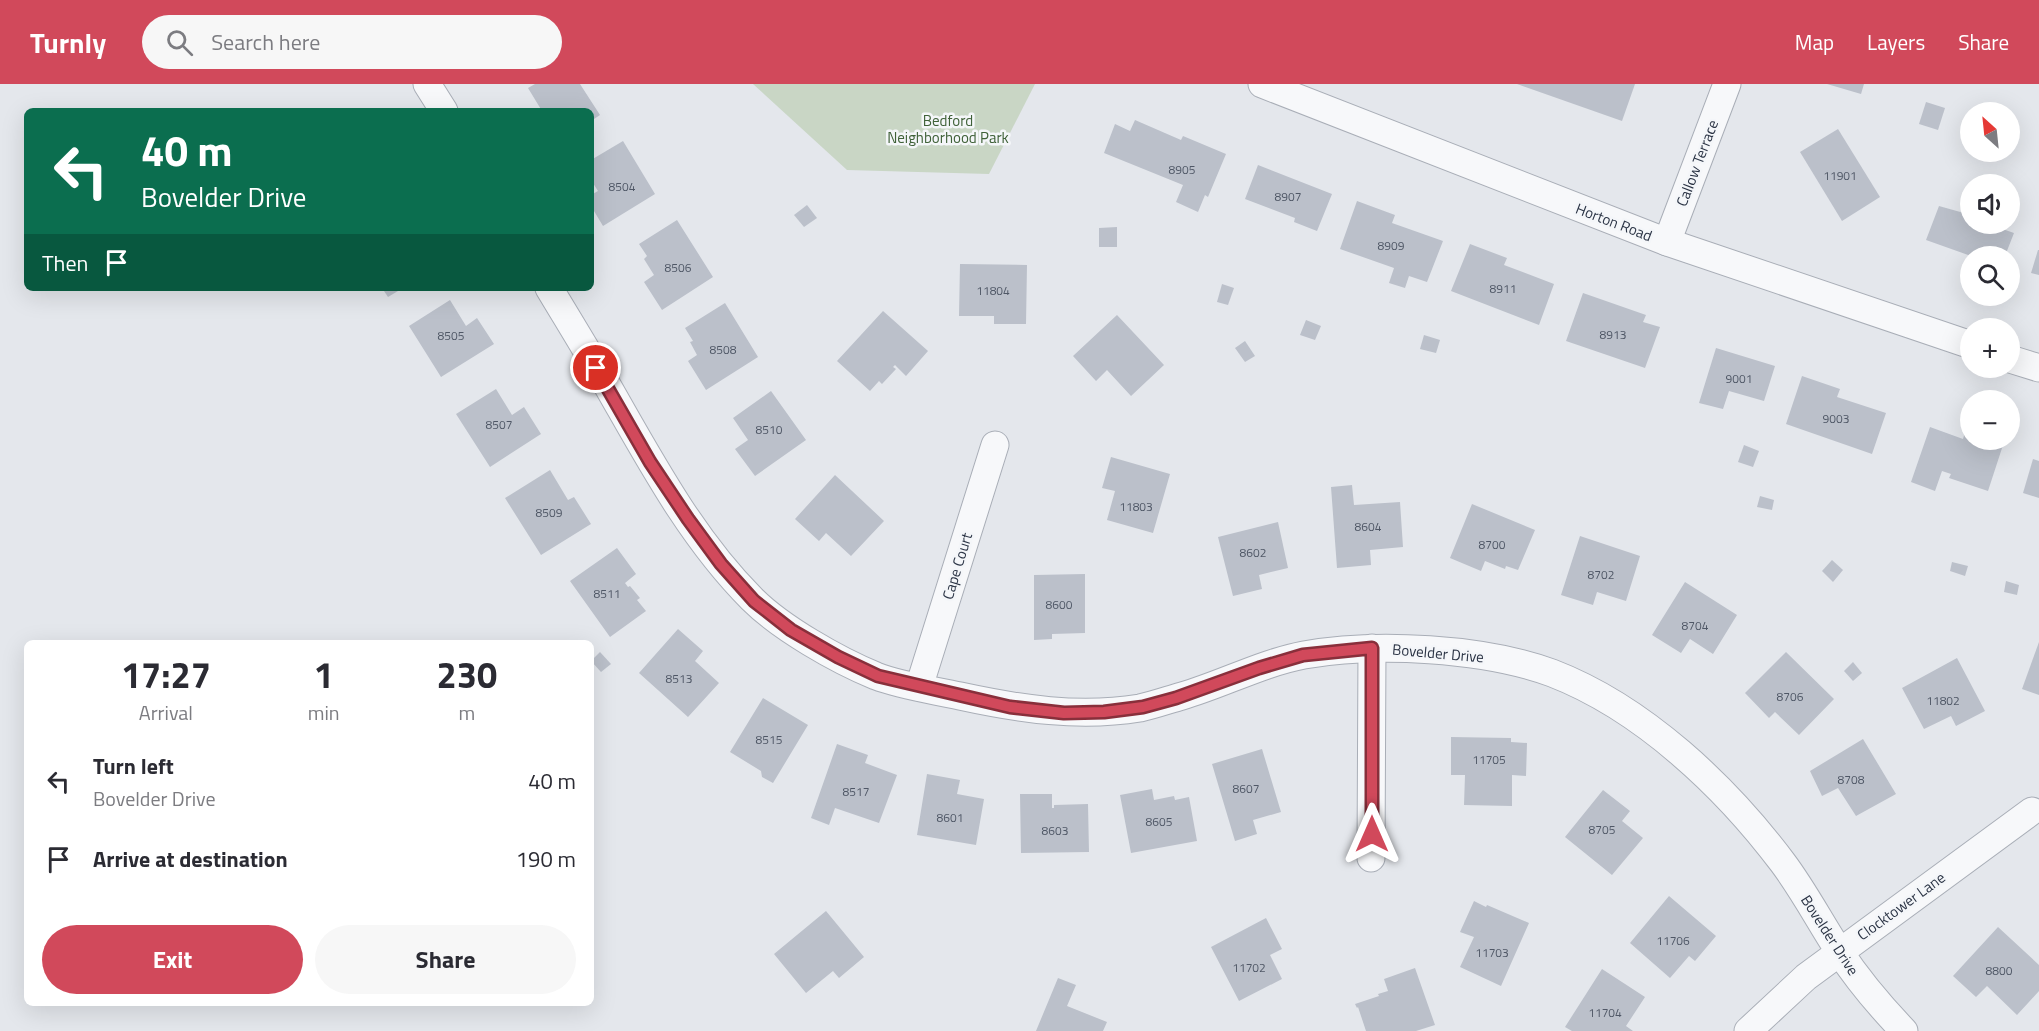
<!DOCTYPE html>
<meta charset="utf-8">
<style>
body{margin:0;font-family:"Titillium Web",sans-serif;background:#f7f7f7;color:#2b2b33;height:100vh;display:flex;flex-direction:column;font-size:22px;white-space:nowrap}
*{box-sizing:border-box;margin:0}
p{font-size:20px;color:#7c7c81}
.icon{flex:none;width:33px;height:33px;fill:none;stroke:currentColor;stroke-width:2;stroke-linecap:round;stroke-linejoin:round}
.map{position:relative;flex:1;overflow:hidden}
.panel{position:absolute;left:24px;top:556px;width:570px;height:366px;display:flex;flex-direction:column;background:#fff;border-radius:9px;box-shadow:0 6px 24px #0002}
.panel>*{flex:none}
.top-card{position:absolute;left:24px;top:24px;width:570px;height:183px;border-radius:9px;box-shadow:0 6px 24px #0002;background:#0b6e4f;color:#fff;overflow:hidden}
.needle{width:39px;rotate:333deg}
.fabs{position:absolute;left:1960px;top:18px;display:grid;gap:12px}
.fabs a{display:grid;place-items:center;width:60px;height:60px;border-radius:50%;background:#fff;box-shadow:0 6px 24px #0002;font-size:30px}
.pin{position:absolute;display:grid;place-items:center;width:51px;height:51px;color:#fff;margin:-26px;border:3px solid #fff;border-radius:50%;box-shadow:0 2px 6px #0007}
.me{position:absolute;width:66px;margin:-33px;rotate:0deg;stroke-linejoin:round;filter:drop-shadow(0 0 4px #0008)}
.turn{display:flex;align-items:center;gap:21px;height:126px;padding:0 18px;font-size:27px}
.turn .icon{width:78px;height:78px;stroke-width:2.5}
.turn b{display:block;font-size:42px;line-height:51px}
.then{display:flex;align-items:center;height:57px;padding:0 18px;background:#0003;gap:12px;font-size:22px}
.eta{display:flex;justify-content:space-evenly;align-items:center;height:102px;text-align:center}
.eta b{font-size:36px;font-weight:700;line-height:42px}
.action{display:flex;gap:12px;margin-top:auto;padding:12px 18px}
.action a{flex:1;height:69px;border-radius:36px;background:#d1495b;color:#fff;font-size:24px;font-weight:700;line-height:69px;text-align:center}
.action a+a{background:#f7f7f7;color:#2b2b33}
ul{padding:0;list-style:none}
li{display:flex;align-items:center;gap:18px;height:78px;padding:0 18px}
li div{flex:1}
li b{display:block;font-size:22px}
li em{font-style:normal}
header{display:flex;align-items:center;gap:36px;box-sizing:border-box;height:84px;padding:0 30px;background:#d1495b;color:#fff}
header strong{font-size:28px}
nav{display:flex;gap:33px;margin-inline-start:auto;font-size:21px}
.search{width:420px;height:54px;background:#f7f7f7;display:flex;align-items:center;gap:15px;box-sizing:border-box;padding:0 21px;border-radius:33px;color:#7c7c81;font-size:22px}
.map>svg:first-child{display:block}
.green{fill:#c9d6c5}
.building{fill:#bbc0ca}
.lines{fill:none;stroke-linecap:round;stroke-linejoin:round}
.street-casing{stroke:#a9aeb7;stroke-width:29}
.street{stroke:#f7f8fa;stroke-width:27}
.route-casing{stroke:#882f3b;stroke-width:15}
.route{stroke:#d1495b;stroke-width:10}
.labels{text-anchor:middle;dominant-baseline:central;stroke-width:5;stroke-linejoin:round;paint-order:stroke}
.number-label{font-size:12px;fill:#4f5766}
.park-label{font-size:15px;fill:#3f6138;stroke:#f4f6f9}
.street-label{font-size:15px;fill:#2b3445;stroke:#f4f6f9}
</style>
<header>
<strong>Turnly</strong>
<div class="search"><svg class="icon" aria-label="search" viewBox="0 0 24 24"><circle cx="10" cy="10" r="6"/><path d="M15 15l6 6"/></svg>Search here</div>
<nav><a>Map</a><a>Layers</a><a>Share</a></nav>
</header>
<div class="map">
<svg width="2039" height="947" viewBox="0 0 2039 947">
<rect width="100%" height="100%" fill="#e4e7ec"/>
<polygon class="green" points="753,0 1035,0 989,90 847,86"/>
<g class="building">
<polygon points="535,0 580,0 600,31 591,37 591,27 542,27 528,4"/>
<polygon points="1517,0 1635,0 1622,37"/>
<polygon points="1827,0 1864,0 1861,10"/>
<polygon points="1926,18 1945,24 1938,46 1919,40"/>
<polygon points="1135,36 1181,56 1183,52 1226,70 1208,113 1205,111 1198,128 1176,118 1183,101 1104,69 1115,40 1130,47"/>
<polygon points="1838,45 1880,113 1842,137 1800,68"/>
<polygon points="623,57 655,110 603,142 591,122 591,111 598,107 591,96 591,76"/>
<polygon points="1258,81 1332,110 1317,147 1294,138 1295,134 1245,115"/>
<polygon points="1357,117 1395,131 1392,139 1443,157 1427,198 1409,192 1405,204 1389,199 1394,184 1340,165"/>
<polygon points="807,121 817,134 804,143 794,131"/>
<polygon points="1939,122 1971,131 1971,140 1988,140 2014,149 2005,172 1971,172 1926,156"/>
<polygon points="677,136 713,193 662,226 644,198 654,191 644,175 647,172 639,160"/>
<polygon points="1117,143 1117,163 1099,163 1099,144"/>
<polygon points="1470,160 1507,174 1504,181 1554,200 1539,241 1451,207"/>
<polygon points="2038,166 2039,166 2039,191 2031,189"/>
<polygon points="960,180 1027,181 1026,240 994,240 994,232 959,232"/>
<polygon points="1222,200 1234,204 1228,221 1217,218"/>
<polygon points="382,204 403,204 388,213"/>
<polygon points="1583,209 1646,231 1643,238 1660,243 1645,284 1566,257"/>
<polygon points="450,216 466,242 477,234 494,260 441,293 409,242"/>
<polygon points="725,219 758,273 706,306 688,277 697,271 690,258 693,257 685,244"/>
<polygon points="883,227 928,267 906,292 895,281 893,283 896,285 882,300 879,297 870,307 837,277"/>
<polygon points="1117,231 1164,281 1131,312 1107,286 1096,297 1073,272"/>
<polygon points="1306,236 1321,242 1315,256 1300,251"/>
<polygon points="1424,251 1440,256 1436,269 1420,265"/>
<polygon points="1245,257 1255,272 1245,278 1235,264"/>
<polygon points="1716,264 1775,282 1764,317 1729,307 1723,325 1699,319"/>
<polygon points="1802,292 1840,305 1837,313 1886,329 1872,370 1786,340"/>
<polygon points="496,305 512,331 524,323 541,350 490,383 456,330"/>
<polygon points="771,307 806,356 755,392 735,365 748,356 733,334"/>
<polygon points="1930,343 1963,355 1966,345 1971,347 1971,356 1996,356 2004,358 1988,407 1949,394 1951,390 1942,387 1935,407 1911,398"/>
<polygon points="1744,361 1759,367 1753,383 1738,378"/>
<polygon points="1111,373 1170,390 1153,449 1107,436 1115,407 1102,404"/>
<polygon points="2033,375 2039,377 2039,414 2023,409"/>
<polygon points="550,386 568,416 574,413 591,440 541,471 505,414"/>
<polygon points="835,391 884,437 851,472 826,449 819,457 795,435"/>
<polygon points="1352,401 1354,421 1400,418 1403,463 1370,466 1371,481 1337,484 1331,403"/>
<polygon points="1760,412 1774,416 1772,426 1757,423"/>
<polygon points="1472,420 1535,446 1518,486 1506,482 1505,485 1485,477 1481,487 1450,474"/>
<polygon points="1278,438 1288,484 1259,491 1262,505 1233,512 1218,453"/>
<polygon points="1580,452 1640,472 1626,517 1597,508 1593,521 1561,511"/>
<polygon points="617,464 636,490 625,499 628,503 630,502 640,514 637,516 646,527 610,553 570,497"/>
<polygon points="1832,476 1843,486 1833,498 1822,487"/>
<polygon points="1952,478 1968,482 1965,492 1950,487"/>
<polygon points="1085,490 1085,549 1052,550 1052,555 1034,556 1034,491"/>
<polygon points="2006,497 2019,501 2017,511 2004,508"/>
<polygon points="1685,498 1737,531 1713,570 1690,555 1681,569 1652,551"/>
<polygon points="678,545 703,567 695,577 719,599 688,633 639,589"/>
<polygon points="2039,558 2039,611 2022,605"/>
<polygon points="600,568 611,580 601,588 591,577"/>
<polygon points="1786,568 1834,615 1799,651 1775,628 1769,634 1745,609"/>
<polygon points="1957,574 1985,627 1956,642 1951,632 1924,645 1902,604"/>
<polygon points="1853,578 1862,589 1853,597 1844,587"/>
<polygon points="763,614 808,641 773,699 762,693 761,687 730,668"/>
<polygon points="1451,653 1511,654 1511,658 1527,659 1526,692 1512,691 1512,722 1464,721 1465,691 1451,691"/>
<polygon points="1863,655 1896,710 1856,732 1838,704 1822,712 1810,687"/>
<polygon points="837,660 868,671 865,679 897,691 879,739 835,724 829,741 811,734"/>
<polygon points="1262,665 1281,728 1253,736 1257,750 1235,757 1212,680"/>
<polygon points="927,690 960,696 957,710 984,715 976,761 917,751"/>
<polygon points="1152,705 1154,716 1174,712 1175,716 1189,713 1197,757 1131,769 1120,711"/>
<polygon points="1603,706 1630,727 1622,737 1643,754 1612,791 1565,753"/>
<polygon points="1020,710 1052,710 1052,724 1054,724 1054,721 1088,720 1089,768 1021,769"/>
<polygon points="1669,812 1716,852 1695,877 1689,872 1670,894 1630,859"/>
<polygon points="1474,817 1486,823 1487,821 1529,839 1501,902 1460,883 1474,853 1460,848"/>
<polygon points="826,827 864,873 839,894 833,887 806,909 774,870"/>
<polygon points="1266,834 1282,865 1270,871 1282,895 1239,917 1211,863"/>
<polygon points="1998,843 2039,881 2039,907 2017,931 1987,902 1976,913 1953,892"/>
<polygon points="1415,884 1435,941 1416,947 1366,947 1358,923 1357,924 1355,920 1379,912 1378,910 1388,907 1384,895"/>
<polygon points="1602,885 1645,913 1626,942 1633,947 1572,947 1565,943"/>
<polygon points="1058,894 1076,901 1067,922 1107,938 1103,947 1036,947"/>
</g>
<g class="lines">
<defs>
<g id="street">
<polyline points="427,0 444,27"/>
<polyline points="1262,0 1667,158 1971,261"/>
<polyline points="1667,158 1727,0"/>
<path d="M549 204C570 239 591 273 611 308 652 380 693 456 752 515 781 544 837 576 876 592 902 602 933 606 960 612 1020 625 1079 634 1140 624 1154 621 1168 616 1182 612 1223 600 1262 579 1304 571 1376 558 1484 564 1552 589 1643 624 1726 703 1783 779 1804 807 1820 838 1839 867 1858 896 1880 922 1904 947"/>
<polyline points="2010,275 2039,284"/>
<polyline points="919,603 995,361"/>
<polyline points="1371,774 1372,564"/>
<polyline points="1748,947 1806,893 2032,727"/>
</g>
</defs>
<use href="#street" class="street-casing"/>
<use href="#street" class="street"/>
</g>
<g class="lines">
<defs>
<polyline id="route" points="596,284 650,378 688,435 721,480 754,517 791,546 838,573 878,592 1010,623 1064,629 1104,628 1143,623 1176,614 1259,584 1303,571 1372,564 1372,750"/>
</defs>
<use href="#route" class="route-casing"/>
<use href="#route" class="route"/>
</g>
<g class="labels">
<g class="number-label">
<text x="1182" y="85">8905</text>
<text x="1840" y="91">11901</text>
<text x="622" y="102">8504</text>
<text x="1288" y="112">8907</text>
<text x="1391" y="161">8909</text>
<text x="678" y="183">8506</text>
<text x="1503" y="204">8911</text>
<text x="993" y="206">11804</text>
<text x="1613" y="250">8913</text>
<text x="451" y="251">8505</text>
<text x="723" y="265">8508</text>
<text x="1739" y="294">9001</text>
<text x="1836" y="334">9003</text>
<text x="499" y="340">8507</text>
<text x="769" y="345">8510</text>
<text x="1136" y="422">11803</text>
<text x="549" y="428">8509</text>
<text x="1368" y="442">8604</text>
<text x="1492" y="460">8700</text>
<text x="1253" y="468">8602</text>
<text x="1601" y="490">8702</text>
<text x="607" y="509">8511</text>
<text x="1059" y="520">8600</text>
<text x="1695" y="541">8704</text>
<text x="679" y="594">8513</text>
<text x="1790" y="612">8706</text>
<text x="1943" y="616">11802</text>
<text x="769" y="655">8515</text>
<text x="1489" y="675">11705</text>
<text x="1851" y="695">8708</text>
<text x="1246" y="704">8607</text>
<text x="856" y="707">8517</text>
<text x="950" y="733">8601</text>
<text x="1159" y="737">8605</text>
<text x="1602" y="745">8705</text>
<text x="1055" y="746">8603</text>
<text x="1673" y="856">11706</text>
<text x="1492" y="868">11703</text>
<text x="1249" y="883">11702</text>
<text x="1999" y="886">8800</text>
<text x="1605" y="928">11704</text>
</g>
<g class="park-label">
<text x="948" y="36">Bedford<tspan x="948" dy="17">Neighborhood Park</tspan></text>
</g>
<g class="street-label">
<text transform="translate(1697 79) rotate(-69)">Callow Terrace</text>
<text transform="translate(1614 138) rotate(21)">Horton Road</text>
<text transform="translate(957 482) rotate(-73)">Cape Court</text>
<text transform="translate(1438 569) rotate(5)">Bovelder Drive</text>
<text transform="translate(1901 822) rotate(-36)">Clocktower Lane</text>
<text transform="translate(1830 851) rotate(57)">Bovelder Drive</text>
</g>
</g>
</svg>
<div class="fabs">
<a><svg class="needle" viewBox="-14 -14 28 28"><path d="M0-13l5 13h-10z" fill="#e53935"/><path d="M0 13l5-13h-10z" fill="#7c7c81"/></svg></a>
<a><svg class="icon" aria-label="sound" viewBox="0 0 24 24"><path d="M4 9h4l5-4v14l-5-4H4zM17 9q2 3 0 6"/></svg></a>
<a><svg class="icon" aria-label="search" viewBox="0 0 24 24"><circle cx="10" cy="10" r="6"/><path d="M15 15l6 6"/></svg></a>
<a>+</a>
<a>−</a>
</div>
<div class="pin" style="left:596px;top:284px;background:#d93025"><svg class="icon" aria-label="arrive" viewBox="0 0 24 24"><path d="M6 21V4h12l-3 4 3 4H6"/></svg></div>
<svg class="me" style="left:1372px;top:750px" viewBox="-20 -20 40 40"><path d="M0-17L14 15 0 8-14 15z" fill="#d1495b" stroke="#fff" stroke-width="4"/></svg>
<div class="top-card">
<div class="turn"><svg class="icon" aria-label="left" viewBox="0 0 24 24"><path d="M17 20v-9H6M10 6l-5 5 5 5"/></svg><div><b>40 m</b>Bovelder Drive</div></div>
<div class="then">Then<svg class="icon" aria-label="arrive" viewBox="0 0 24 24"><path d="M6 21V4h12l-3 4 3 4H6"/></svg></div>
</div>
<section class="panel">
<div class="eta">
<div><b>17:27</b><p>Arrival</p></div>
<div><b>1</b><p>min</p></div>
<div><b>230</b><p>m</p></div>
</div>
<ul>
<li><svg class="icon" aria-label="left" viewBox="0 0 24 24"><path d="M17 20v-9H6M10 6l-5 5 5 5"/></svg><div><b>Turn left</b><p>Bovelder Drive</p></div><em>40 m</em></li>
<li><svg class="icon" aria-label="arrive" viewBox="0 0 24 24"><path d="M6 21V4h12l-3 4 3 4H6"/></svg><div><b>Arrive at destination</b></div><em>190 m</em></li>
</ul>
<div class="action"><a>Exit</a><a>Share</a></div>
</section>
</div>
